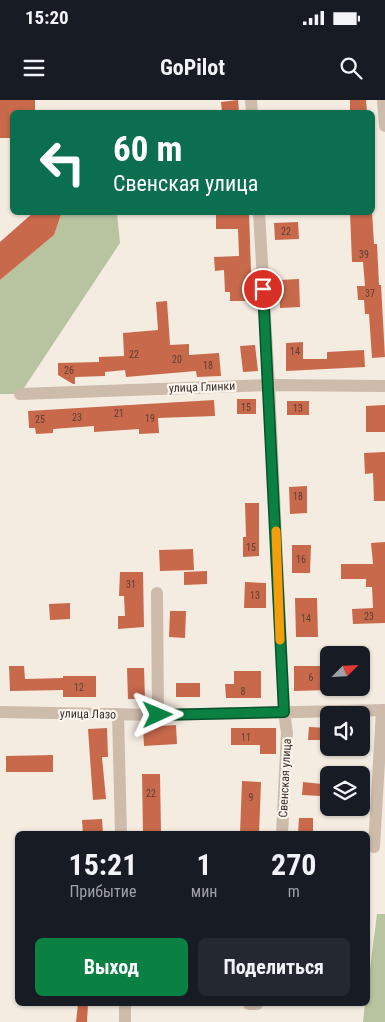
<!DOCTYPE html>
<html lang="ru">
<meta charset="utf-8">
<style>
body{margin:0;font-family:"Roboto Condensed",sans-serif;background:#242831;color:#f1f3f6;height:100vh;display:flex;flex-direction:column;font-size:19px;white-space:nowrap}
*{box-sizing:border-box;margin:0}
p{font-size:16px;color:#9ea1a6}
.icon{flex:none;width:28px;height:28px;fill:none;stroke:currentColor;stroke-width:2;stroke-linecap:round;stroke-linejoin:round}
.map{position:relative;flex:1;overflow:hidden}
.panel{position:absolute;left:15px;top:731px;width:355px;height:175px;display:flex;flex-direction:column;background:#171b24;border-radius:8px;box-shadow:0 1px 4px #0004}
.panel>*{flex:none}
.hud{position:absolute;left:10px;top:10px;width:365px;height:105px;border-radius:8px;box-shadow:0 1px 4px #0004;background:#0b6e4f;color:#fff;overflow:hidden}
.needle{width:32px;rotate:66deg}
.tools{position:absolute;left:320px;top:546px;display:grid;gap:10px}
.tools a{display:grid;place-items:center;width:50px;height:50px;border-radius:8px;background:#171b24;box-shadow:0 1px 4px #0004;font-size:25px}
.pin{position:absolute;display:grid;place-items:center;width:42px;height:42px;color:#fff;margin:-21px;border:2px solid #fff;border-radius:50%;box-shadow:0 1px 5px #0007}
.me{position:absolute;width:55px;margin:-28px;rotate:89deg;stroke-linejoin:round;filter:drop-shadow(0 0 4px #0008)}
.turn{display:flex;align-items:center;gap:18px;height:105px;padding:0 20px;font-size:22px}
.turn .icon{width:65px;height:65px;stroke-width:2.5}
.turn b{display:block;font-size:35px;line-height:42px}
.eta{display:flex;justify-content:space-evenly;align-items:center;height:85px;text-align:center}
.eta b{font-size:30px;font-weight:700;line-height:35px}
.primary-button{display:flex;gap:10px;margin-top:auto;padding:10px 20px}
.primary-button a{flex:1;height:58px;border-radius:8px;background:#0b8043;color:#fff;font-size:20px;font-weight:700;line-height:58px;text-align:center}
.primary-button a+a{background:#242831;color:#f1f3f6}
.status{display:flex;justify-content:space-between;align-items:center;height:35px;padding:0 25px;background:#171b24;direction:ltr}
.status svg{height:14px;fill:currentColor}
header{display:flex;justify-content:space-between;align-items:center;height:65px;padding:0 20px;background:#171b24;font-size:22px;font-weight:700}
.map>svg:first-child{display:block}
.green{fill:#b8c4a0}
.building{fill:#c8694b}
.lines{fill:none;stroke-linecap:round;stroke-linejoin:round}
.minor{stroke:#cdbbac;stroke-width:12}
.route-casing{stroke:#07532c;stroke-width:12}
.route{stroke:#0b8043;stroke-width:9}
.slow{stroke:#f59e0b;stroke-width:9}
.labels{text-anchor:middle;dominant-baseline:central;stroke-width:4.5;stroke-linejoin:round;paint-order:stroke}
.number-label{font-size:10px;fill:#5e3e33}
.street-label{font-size:12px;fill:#3b302b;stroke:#fbf5ee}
</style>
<div class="status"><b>15:20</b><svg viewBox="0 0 49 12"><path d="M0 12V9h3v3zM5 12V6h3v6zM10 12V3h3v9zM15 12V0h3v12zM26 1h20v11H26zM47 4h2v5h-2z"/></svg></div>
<header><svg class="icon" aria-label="menu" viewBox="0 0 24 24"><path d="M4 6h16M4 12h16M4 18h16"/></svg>GoPilot<svg class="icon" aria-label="search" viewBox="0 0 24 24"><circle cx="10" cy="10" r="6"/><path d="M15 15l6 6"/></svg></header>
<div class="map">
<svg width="385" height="922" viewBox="0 0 385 922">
<rect width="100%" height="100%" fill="#f4ebe1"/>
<g class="green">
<polygon points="62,113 117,113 120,143 20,294 0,294 0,180 54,135"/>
<polygon points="377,814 385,814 385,922 363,922 365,904 368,904 368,885"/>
</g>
<g class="building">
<polygon points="0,0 35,0 35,12 12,12 12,38 0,38"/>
<polygon points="238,0 239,12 222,12 221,2"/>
<polygon points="350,0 366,0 367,12 350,12"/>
<polygon points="34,112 62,112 54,135 0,180 0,142"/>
<polygon points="216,112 249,112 252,201 230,201 230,192 225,192 224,170 215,171 214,157 239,156 238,129 216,129"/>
<polygon points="350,112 372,112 374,144 377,144 379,185 381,185 385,257 372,258 369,214 365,214 364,200 358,200 357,186 365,186 363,162 352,162"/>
<polygon points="298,122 299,139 275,140 274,123"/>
<polygon points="299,179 300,207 280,208 279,180"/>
<polygon points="167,201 170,245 189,244 189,255 219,253 221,276 197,277 196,271 126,277 125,270 105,272 105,276 75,277 75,284 73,284 58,275 58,263 99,262 99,257 124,256 123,233 158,230 156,202"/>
<polygon points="303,242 303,259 327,259 327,252 364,250 365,267 286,271 286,243"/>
<polygon points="255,245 258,271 243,272 240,246"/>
<rect x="237" y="299" width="19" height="15"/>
<polygon points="214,300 215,316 158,318 159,333 139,334 139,329 94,332 94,326 53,329 53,333 36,334 35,328 29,328 28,311"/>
<rect x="287" y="301" width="22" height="14"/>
<polygon points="385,305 385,332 366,332 366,306"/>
<polygon points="385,352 385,401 374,401 373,373 365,374 364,353"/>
<polygon points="307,386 307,413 290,414 289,387"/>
<polygon points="245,403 259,403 259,456 243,457 243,437 246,437"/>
<polygon points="385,442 385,523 353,524 352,509 373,508 372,487 366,487 366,479 341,479 341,464 373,464 371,443"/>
<polygon points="292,445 311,445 310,473 292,473"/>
<polygon points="193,449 194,470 160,471 159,450"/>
<polygon points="207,471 207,484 184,485 184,472"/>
<polygon points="120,472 143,472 144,527 118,529 118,516 125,516 124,496 119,496"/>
<polygon points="245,482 266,483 266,508 244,508"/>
<polygon points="295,498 317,498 318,537 296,537"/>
<polygon points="70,503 70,519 50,520 49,504"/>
<polygon points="170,511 186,511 185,538 169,537"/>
<polygon points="9,566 24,566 25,579 63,578 63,576 96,576 96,597 63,597 63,590 10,591"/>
<polygon points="294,566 329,566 329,590 294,591"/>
<polygon points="127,568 144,568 145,599 128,599"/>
<polygon points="234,571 261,571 261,598 226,598 225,584 234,584"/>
<rect x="176" y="583" width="24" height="14"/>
<polygon points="176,625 177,644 144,646 143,627"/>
<polygon points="309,627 329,628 329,640 308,640"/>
<polygon points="107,628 108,657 102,657 106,699 93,700 88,629"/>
<polygon points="231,628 276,628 276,654 260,654 260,645 231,645"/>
<polygon points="53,655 53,672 6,672 6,656"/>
<polygon points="142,674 160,674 161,734 143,734"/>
<polygon points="242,681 261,682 259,734 240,734"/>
<polygon points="303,682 322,684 321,696 302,695"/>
<polygon points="299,718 313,718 313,734 298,734"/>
<polygon points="102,719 103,734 83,734 82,720"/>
<polygon points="78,904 88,904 87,922 76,922"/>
</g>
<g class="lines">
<g class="minor">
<polyline points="251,0 252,12"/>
<polyline points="383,0 385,26"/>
<polyline points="259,112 269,285 284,612 287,633 282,734"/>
<polyline points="20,294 269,285 385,286"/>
<polyline points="157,493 158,615"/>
<polyline points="0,612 158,615 385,610"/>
<polyline points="118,614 121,734"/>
<polyline points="374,747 382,610"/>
<polyline points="249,904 257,904"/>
<polyline points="125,922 125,904"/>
</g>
</g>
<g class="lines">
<defs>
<polyline id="route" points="158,615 284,612 263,189"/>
</defs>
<use href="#route" class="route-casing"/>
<use href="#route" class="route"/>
<polyline class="slow" points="276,431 280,540"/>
</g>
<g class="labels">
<g class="number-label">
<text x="286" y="131">22</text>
<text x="364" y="154">39</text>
<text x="370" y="193">37</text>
<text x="295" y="251">14</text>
<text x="134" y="254">22</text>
<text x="177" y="259">20</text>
<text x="208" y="265">18</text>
<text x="69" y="270">26</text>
<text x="246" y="307">15</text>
<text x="298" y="308">13</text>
<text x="119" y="313">21</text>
<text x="77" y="317">23</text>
<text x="150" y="318">19</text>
<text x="40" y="319">25</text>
<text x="298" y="396">18</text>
<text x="251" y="447">15</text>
<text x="301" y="459">16</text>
<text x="131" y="484">31</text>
<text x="255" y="495">13</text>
<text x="369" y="516">23</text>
<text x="306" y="518">14</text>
<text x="311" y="577">6</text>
<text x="79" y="587">12</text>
<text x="243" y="591">8</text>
<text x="246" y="637">11</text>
<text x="151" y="693">22</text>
<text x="251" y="697">9</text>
</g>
<g class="street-label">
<text transform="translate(202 287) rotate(-2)">улица Глинки</text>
<text transform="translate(88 614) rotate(1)">улица Лазо</text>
<text transform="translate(285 678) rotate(-87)">Свенская улица</text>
</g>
</g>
</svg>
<div class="tools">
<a><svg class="needle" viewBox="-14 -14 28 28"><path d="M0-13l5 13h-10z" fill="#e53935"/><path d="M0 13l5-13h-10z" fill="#9ea1a6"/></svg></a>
<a><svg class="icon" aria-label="sound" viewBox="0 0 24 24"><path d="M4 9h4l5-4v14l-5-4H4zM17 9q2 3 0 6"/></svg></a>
<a><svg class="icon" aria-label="layers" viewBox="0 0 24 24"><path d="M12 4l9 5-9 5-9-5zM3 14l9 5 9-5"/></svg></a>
</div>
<div class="pin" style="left:263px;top:189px;background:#d93025"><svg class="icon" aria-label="arrive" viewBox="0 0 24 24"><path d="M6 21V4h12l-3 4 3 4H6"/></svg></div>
<svg class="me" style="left:158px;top:615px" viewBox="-20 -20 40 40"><path d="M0-17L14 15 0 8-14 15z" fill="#0b8043" stroke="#fff" stroke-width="4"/></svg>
<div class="hud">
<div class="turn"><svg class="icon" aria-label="left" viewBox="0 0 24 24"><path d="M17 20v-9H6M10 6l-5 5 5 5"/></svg><div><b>60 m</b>Свенская улица</div></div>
</div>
<section class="panel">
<div class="eta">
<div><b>15:21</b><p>Прибытие</p></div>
<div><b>1</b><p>мин</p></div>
<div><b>270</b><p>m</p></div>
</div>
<div class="primary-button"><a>Выход</a><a>Поделиться</a></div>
</section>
</div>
